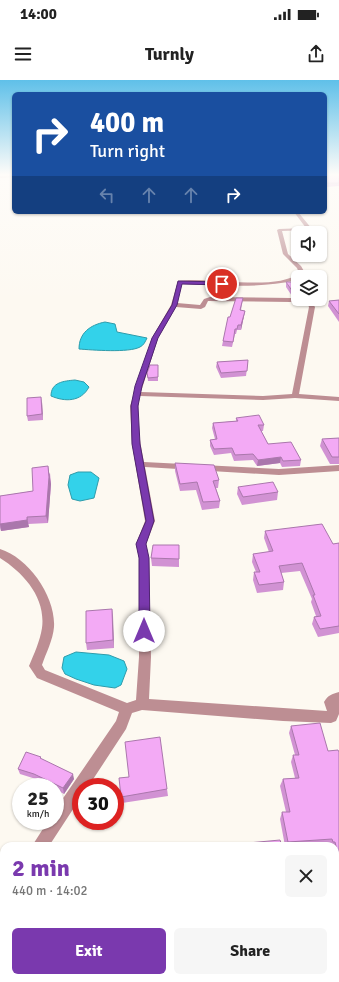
<!DOCTYPE html>
<meta charset="utf-8">
<style>
body{margin:0;font-family:Signika,sans-serif;background:#f6f6f6;color:#222;height:100vh;display:flex;flex-direction:column;font-size:15px;white-space:nowrap}
*{box-sizing:border-box;margin:0}
p{font-size:13px;color:#767676}
.icon{flex:none;width:22px;height:22px;fill:none;stroke:currentColor;stroke-width:2;stroke-linecap:round;stroke-linejoin:round}
.map{position:relative;flex:1;overflow:hidden}
.drawer{position:absolute;left:0px;top:762px;width:339px;height:140px;display:flex;flex-direction:column;background:#fff;border-radius:12px 12px 0 0;box-shadow:0 1px 3px #0004}
.drawer>*{flex:none}
.guide{position:absolute;left:12px;top:12px;width:315px;height:122px;border-radius:6px;box-shadow:0 1px 3px #0004;background:#1a4fa0;color:#fff;overflow:hidden}
.controls{position:absolute;left:291px;top:146px;display:grid;gap:8px}
.controls a{display:grid;place-items:center;width:36px;height:36px;border-radius:6px;background:#fff;box-shadow:0 1px 3px #0004;font-size:20px}
.speed{position:absolute;left:12px;top:698px;display:flex;gap:8px;font-size:20px;font-weight:700;text-align:center}
.speed>*{display:grid;place-content:center;width:52px;height:52px;border-radius:50%;background:#fff;box-shadow:0 1px 3px #0004;line-height:1}
.speed small{font-size:10px;font-weight:400}
.speed .limit{border:6px solid #d22;background:#fff;color:#111}
.pin{position:absolute;display:grid;place-items:center;width:34px;height:34px;color:#fff;margin:-17px;border:2px solid #fff;border-radius:50%;box-shadow:0 1px 4px #0007}
.me{position:absolute;width:44px;margin:-22px;rotate:0deg;stroke-linejoin:round;filter:drop-shadow(0 0 3px #0008)}
.turn{display:flex;align-items:center;gap:14px;height:84px;padding:0 12px;font-size:18px}
.turn .icon{width:52px;height:52px;stroke-width:2.5}
.turn b{display:block;font-size:28px;line-height:34px}
.lanes{display:flex;align-items:center;height:38px;padding:0 12px;background:#0003;justify-content:center;gap:20px;direction:ltr}
.lanes .off{opacity:.35}
.round{display:grid;place-items:center;flex:none;width:42px;height:42px;border-radius:6px;background:#f6f6f6}
.summary{display:flex;align-items:center;justify-content:space-between;height:68px;padding:0 12px}
h1{font-size:24px;font-weight:700;line-height:30px;color:#7a39ae}
.primary-button{display:flex;gap:8px;margin-top:auto;padding:8px 12px}
.primary-button a{flex:1;height:46px;border-radius:6px;background:#7a39ae;color:#fff;font-size:16px;font-weight:700;line-height:46px;text-align:center}
.primary-button a+a{background:#f6f6f6;color:#222}
.status{display:flex;justify-content:space-between;align-items:center;height:28px;padding:0 20px;background:#fff;direction:ltr}
.status svg{height:11px;fill:currentColor}
header{display:flex;justify-content:space-between;align-items:center;height:52px;padding:0 12px;background:#fff;font-size:18px;font-weight:700}
.map>svg:first-child{display:block}
.water{fill:#33d2ea;stroke:#2e9cab}
.lines{fill:none;stroke-linecap:round;stroke-linejoin:round}
.street{fill:#bd8e93;fill-rule:evenodd}
.wall{fill:#d192d3}
.shaded-wall{fill:#aa77ac}
.building{fill:#f3aaf5;stroke:#aa77ac}
.route{fill:#7a39ae;stroke:#4f2571}
</style>
<div class="status"><b>14:00</b><svg viewBox="0 0 49 12"><path d="M0 12V9h3v3zM5 12V6h3v6zM10 12V3h3v9zM15 12V0h3v12zM26 1h20v11H26zM47 4h2v5h-2z"/></svg></div>
<header><svg class="icon" aria-label="menu" viewBox="0 0 24 24"><path d="M4 6h16M4 12h16M4 18h16"/></svg>Turnly<svg class="icon" aria-label="share" viewBox="0 0 24 24"><path d="M12 15V3M7 8l5-5 5 5M5 13v7h14v-7"/></svg></header>
<div class="map">
<svg width="339" height="902" viewBox="0 0 339 902">
<rect width="100%" height="100%" fill="#fdf9f1"/>
<g class="water">
<path d="M105 242 115 244 117 252 147 258C145 262 144 265 140 267 129 273 92 270 79 269 79 253 90 245 105 242Z"/>
<path d="M75 300 84 302 89 307C81 322 65 322 51 316 51 302 64 301 75 300Z"/>
<polygon points="78,392 91,392 99,398 94,418 80,421 72,419 68,405 70,395"/>
<polygon points="76,572 109,575 124,581 127,589 121,605 115,608 94,605 76,599 65,594 62,588 64,577"/>
</g>
<g class="lines">
<g class="street">
<polygon points="14,95 14,97 0,98 0,96"/>
<path d="M294 132H298L312 149 310 150 282 151 288 174 301 186 305 193 301 197H298L297 200C259 209 220 205 182 204L177 223 200 225 204 219 210 217 291 218 312 223 315 227 299 314 339 317V321L295 318 263 320 140 316C135 337 140 361 144 382L279 389 339 385V391L279 395 145 387 155 441 146 464 149 478 151 577 149 619 327 631 324 622C328 615 332 614 339 612V634L336 641 331 643 283 641 142 630 132 633 126 649 88 707H81V717L49 766H32L48 741H55V730L116 641 119 632 37 598 29 586C34 574 40 561 42 548 46 518 24 493 0 478V469C29 478 56 517 54 547 53 560 46 573 42 585L45 590 127 623 136 620 139 577V478L136 464 145 441 132 364 130 326 152 258 171 225 178 201C208 196 276 212 299 193L297 188 283 174 277 150 279 149 306 148ZM208 221 291 222 308 225 309 227 292 314 263 316 141 312 158 258 176 227 201 229 205 227Z"/>
<polygon points="4,818 4,840 0,841 0,819"/>
</g>
</g>
<g class="wall">
<polygon points="325,94 339,94 339,106 325,107"/>
<polygon points="286,202 298,202 298,216 292,216 286,207"/>
<polygon points="243,218 241,230 245,231 244,236 241,250 237,250 236,254 235,254 232,267 222,266 223,261 230,237"/>
<polygon points="339,220 339,242 328,226 329,221"/>
<polygon points="248,280 246,296 221,298 216,287 217,282"/>
<polygon points="158,285 158,301 148,301 147,293"/>
<polygon points="42,322 43,340 28,341 27,336"/>
<polygon points="236,338 264,345 263,351 261,351 268,364 301,380 300,386 282,387 280,383 257,386 253,380 234,381 231,373 214,375 210,366 210,360 215,359 212,348 213,343 236,341"/>
<polygon points="339,358 339,384 330,384 320,366 322,359"/>
<polygon points="175,383 219,400 218,408 216,408 220,421 219,428 202,430 196,410 180,411 175,391"/>
<polygon points="50,393 51,404 48,443 28,444 29,447 1,451 0,447 0,416 33,411"/>
<polygon points="238,407 278,412 277,420 242,425 237,414"/>
<polygon points="265,451 333,464 339,463 339,553 318,557 312,544 314,537 316,536 311,522 312,519 300,491 281,493 284,502 283,510 257,513 253,500 254,492 256,492 252,482 253,474 269,472 264,458"/>
<polygon points="179,465 179,487 152,486 151,478"/>
<polygon points="112,529 114,568 87,570 86,563"/>
<polygon points="291,646 328,671 339,672 339,793 338,793 335,782 335,766 329,766 329,765 314,766 285,766 280,739 282,732 286,732 280,706 283,699 295,698 291,682 293,675 295,675 289,653"/>
<polygon points="42,679 74,699 64,714 55,709 55,707 52,707 36,699 20,694 18,689"/>
<polygon points="129,697 167,709 168,716 122,723 121,717"/>
<polygon points="290,898 335,898 339,902 291,902"/>
</g>
<g class="shaded-wall">
<polygon points="245,231 244,236 241,250 241,245"/>
<polygon points="41,317 42,322 43,340 42,334"/>
<polygon points="281,377 280,383 257,386 258,380"/>
<polygon points="48,386 51,404 48,443 46,436"/>
<polygon points="27,437 29,447 1,451 0,444"/>
<polygon points="112,529 113,536 114,568 113,560"/>
<polygon points="73,694 74,699 64,714 63,708"/>
</g>
<g class="building">
<rect x="325" y="94" width="14" height="9"/>
<polygon points="286,202 298,202 298,211 293,212"/>
<polygon points="236,218 243,218 240,230 245,231 241,245 238,245 237,249 235,249 233,262 223,261 228,237 230,237"/>
<polygon points="339,220 339,234 329,221"/>
<polygon points="248,280 247,291 221,293 217,282"/>
<polygon points="150,285 158,285 158,297 148,298 147,293"/>
<polygon points="41,317 42,334 27,336 27,318"/>
<polygon points="259,335 264,345 258,345 268,364 291,362 301,380 283,381 281,377 258,380 253,374 235,375 232,368 214,369 210,360 217,359 213,343 238,341 236,338"/>
<polygon points="339,358 339,377 332,377 322,359"/>
<polygon points="175,383 214,385 219,400 213,401 220,421 203,422 197,402 180,404"/>
<polygon points="48,386 49,397 46,436 27,437 27,440 0,444 0,416 33,411 32,388"/>
<polygon points="273,402 278,412 243,417 238,407"/>
<polygon points="322,444 333,464 339,463 339,546 320,549 314,537 321,536 313,515 315,515 302,483 279,486 284,502 259,505 254,492 260,492 253,474 273,471 265,451"/>
<polygon points="153,465 179,465 179,479 151,478"/>
<polygon points="112,529 113,560 86,563 86,531"/>
<polygon points="320,643 328,671 338,670 339,672 339,779 335,762 333,762 332,759 288,762 282,732 290,732 283,699 299,698 293,675 299,675 291,646"/>
<polygon points="160,657 167,709 121,717 119,698 129,697 125,662"/>
<polygon points="26,672 41,677 40,678 73,694 63,708 34,694 18,689"/>
<polygon points="280,760 282,766 249,766 248,763"/>
<polygon points="339,856 339,902 294,902 293,898 335,898 335,857"/>
</g>
<linearGradient id="sky" x2="0" y2="1"><stop stop-color="#5fc0e9"/><stop offset="0.43" stop-color="#fefcf9"/><stop offset="1" stop-color="#fefcf9" stop-opacity="0"/></linearGradient>
<rect width="339" height="220" fill="url(#sky)"/>
<polygon class="route" points="178,201 222,202 224,204 222,205 182,204 177,225 158,258 142,306 138,326 140,364 154,441 146,464 149,478 150,551 148,554 144,556 141,554 139,551 139,478 136,464 146,441 132,364 131,326 135,306 152,258 172,225"/>
</svg>
<div class="controls">
<a><svg class="icon" aria-label="sound" viewBox="0 0 24 24"><path d="M4 9h4l5-4v14l-5-4H4zM17 9q2 3 0 6"/></svg></a>
<a><svg class="icon" aria-label="layers" viewBox="0 0 24 24"><path d="M12 4l9 5-9 5-9-5zM3 14l9 5 9-5"/></svg></a>
</div>
<div class="speed"><div>25<small>km/h</small></div><div class="limit">30</div></div>
<div class="pin" style="left:222px;top:204px;background:#d93025"><svg class="icon" aria-label="arrive" viewBox="0 0 24 24"><path d="M6 21V4h12l-3 4 3 4H6"/></svg></div>
<svg class="me" style="left:144px;top:551px" viewBox="-20 -20 40 40"><circle r="19" fill="#fff"/><path d="M0-13L10 11 0 6-10 11z" fill="#7a39ae"/></svg>
<div class="guide">
<div class="turn"><svg class="icon" aria-label="right" viewBox="0 0 24 24"><path d="M7 20v-9h11M14 6l5 5-5 5"/></svg><div><b>400 m</b>Turn right</div></div>
<div class="lanes"><svg class="icon off" aria-label="left" viewBox="0 0 24 24"><path d="M17 20v-9H6M10 6l-5 5 5 5"/></svg><svg class="icon off" aria-label="ahead" viewBox="0 0 24 24"><path d="M12 20V5M6 11l6-6 6 6"/></svg><svg class="icon off" aria-label="ahead" viewBox="0 0 24 24"><path d="M12 20V5M6 11l6-6 6 6"/></svg><svg class="icon" aria-label="right" viewBox="0 0 24 24"><path d="M7 20v-9h11M14 6l5 5-5 5"/></svg></div>
</div>
<section class="drawer">
<div class="summary"><div><h1>2 min</h1><p>440 m · 14:02</p></div><a class="round"><svg class="icon" aria-label="close" viewBox="0 0 24 24"><path d="M6 6l12 12M18 6L6 18"/></svg></a></div>
<div class="primary-button"><a>Exit</a><a>Share</a></div>
</section>
</div>
